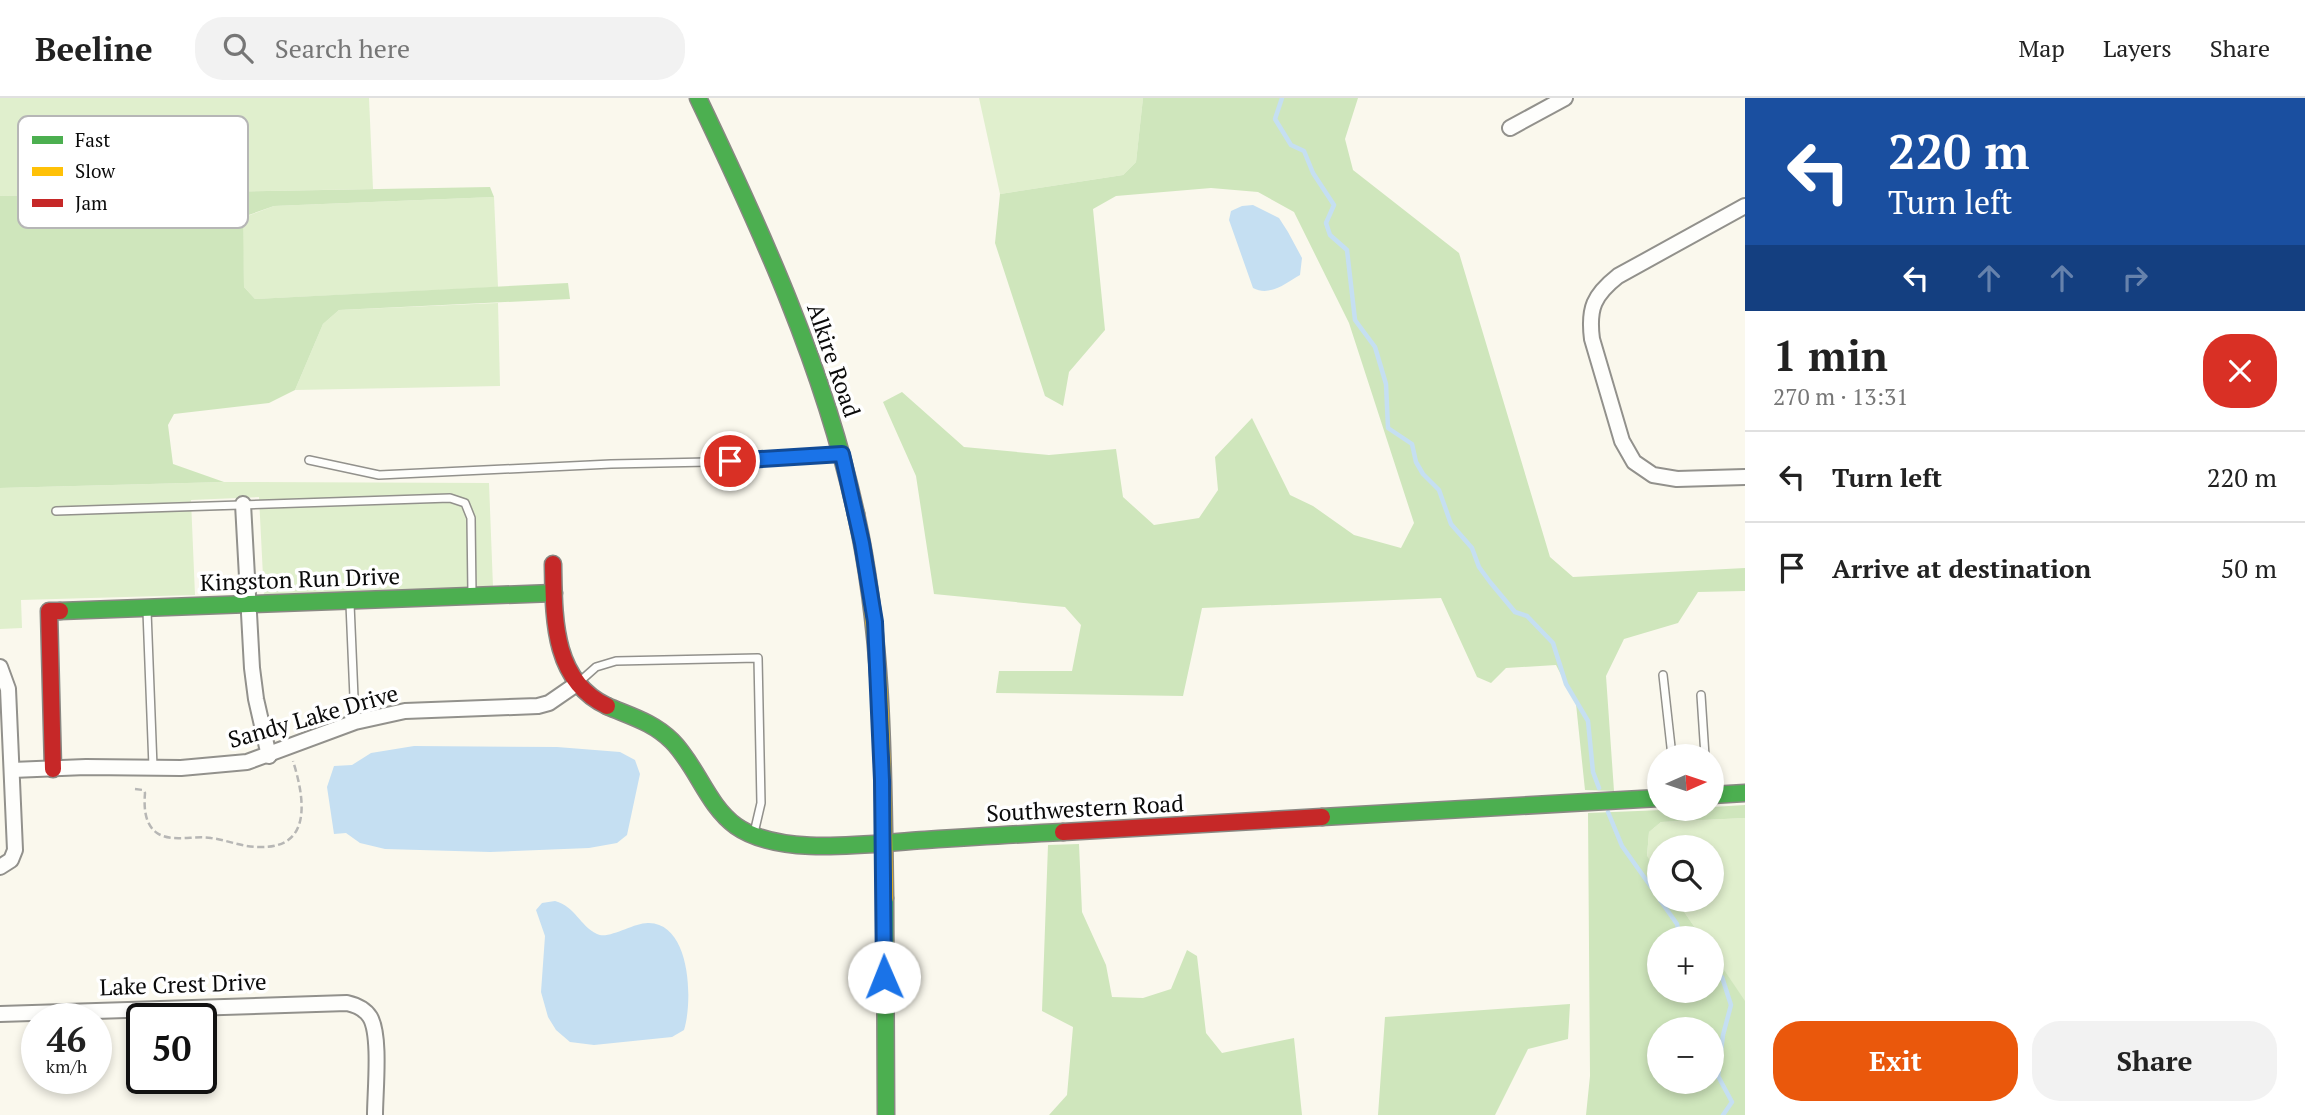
<!DOCTYPE html>
<meta charset="utf-8">
<style>
body{margin:0;font-family:"PT Serif",serif;background:#f2f2f2;color:#222;height:100vh;display:flex;flex-direction:column;font-size:26px;white-space:nowrap}
*{box-sizing:border-box;margin:0}
p{font-size:23px;color:#767676}
.icon{flex:none;width:38px;height:38px;fill:none;stroke:currentColor;stroke-width:2;stroke-linecap:round;stroke-linejoin:round}
.map{position:relative;flex:1;overflow:hidden}
.side{display:flex;flex-direction:column;background:#fff;width:560px}
.side>*{flex:none}
.hud{background:#1a4fa0;color:#fff;overflow:hidden}
.needle{width:46px;rotate:87deg}
.controls{position:absolute;left:1647px;top:646px;display:grid;gap:14px}
.controls a{display:grid;place-items:center;width:77px;height:77px;border-radius:50%;background:#fff;box-shadow:0 4px 10px #0003;font-size:35px}
.speed{position:absolute;left:21px;top:905px;display:flex;gap:14px;font-size:35px;font-weight:700;text-align:center}
.speed>*{display:grid;place-content:center;width:91px;height:91px;border-radius:50%;background:#fff;box-shadow:0 4px 10px #0003;line-height:1}
.speed small{font-size:18px;font-weight:400}
.speed .limit{border:4px solid #111;border-radius:10px;background:#fff;color:#111}
.pin{position:absolute;display:grid;place-items:center;width:60px;height:60px;color:#fff;margin:-30px;border:4px solid #fff;border-radius:50%;box-shadow:0 2px 7px #0007}
.me{position:absolute;width:77px;margin:-38px;rotate:359deg;stroke-linejoin:round;filter:drop-shadow(0 0 5px #0008)}
.turn{display:flex;align-items:center;gap:24px;height:147px;padding:0 28px;font-size:32px}
.turn .icon{width:91px;height:91px;stroke-width:2.5}
.turn b{display:block;font-size:49px;line-height:60px}
.lanes{display:flex;align-items:center;height:66px;padding:0 28px;background:#0003;justify-content:center;gap:35px;direction:ltr}
.lanes .off{opacity:.35}
.round{display:grid;place-items:center;flex:none;width:74px;height:74px;border-radius:28px;background:#f2f2f2}
.overview{display:flex;align-items:center;justify-content:space-between;height:119px;padding:0 28px}
h1{font-size:42px;font-weight:700;line-height:52px}
.cta{display:flex;gap:14px;margin-top:auto;padding:14px 28px}
.cta a{flex:1;height:80px;border-radius:28px;background:#ea580c;color:#fff;font-size:28px;font-weight:700;line-height:80px;text-align:center}
.cta a+a{background:#f2f2f2;color:#222}
ul{padding:0;list-style:none}
li{display:flex;align-items:center;gap:21px;height:91px;padding:0 28px;border-top:2px solid #e0e0e0}
li div{flex:1}
li b{display:block;font-size:26px}
li em{font-style:normal}
header{display:flex;align-items:center;gap:42px;box-sizing:border-box;height:98px;padding:0 35px;background:#fff;border-bottom:2px solid #e0e0e0}
header strong{font-size:33px}
nav{display:flex;gap:38px;margin-inline-start:auto;font-size:24px}
.search{width:490px;height:63px;background:#f2f2f2;display:flex;align-items:center;gap:18px;box-sizing:border-box;padding:0 24px;border-radius:28px;color:#767676;font-size:26px}
main{display:flex;flex:1;min-height:0}
.map>svg:first-child{display:block}
.green{fill:#e0efcd}
.forest{fill:#cfe6bc;fill-rule:evenodd}
.water{fill:#c5dff2}
.lines{fill:none;stroke-linecap:round;stroke-linejoin:round}
.stream{stroke:#c5dff2;stroke-width:4.5}
.lane-casing{stroke:#92918c;stroke-width:10}
.street-casing{stroke:#92918c;stroke-width:18}
.fast-casing{stroke:#898883;stroke-width:19}
.slow-casing{stroke:#898883;stroke-width:19}
.jam-casing{stroke:#898883;stroke-width:19}
.path{stroke:#b7b7b5;stroke-width:2.5;stroke-dasharray:7 3.5;stroke-linecap:butt}
.lane{stroke:#fefefc;stroke-width:7}
.street{stroke:#fefefc;stroke-width:14}
.fast{stroke:#4caf50;stroke-width:16}
.slow{stroke:#ffc107;stroke-width:16}
.jam{stroke:#c62828;stroke-width:16}
.route-casing{stroke:#114b97;stroke-width:18}
.route{stroke:#1a73e8;stroke-width:12}
.labels{text-anchor:middle;dominant-baseline:central;stroke-width:7;stroke-linejoin:round;paint-order:stroke}
.street-label{font-size:23px;fill:#0a0a0a;stroke:#fff}
.key{fill:#fff;stroke:#b6b6b6;stroke-width:2}
.key-label{font-size:19px;fill:#0a0a0a}
</style>
<header>
<strong>Beeline</strong>
<div class="search"><svg class="icon" aria-label="search" viewBox="0 0 24 24"><circle cx="10" cy="10" r="6"/><path d="M15 15l6 6"/></svg>Search here</div>
<nav><a>Map</a><a>Layers</a><a>Share</a></nav>
</header>
<main>
<div class="map">
<svg width="1745" height="1017" viewBox="0 0 1745 1017">
<rect width="100%" height="100%" fill="#faf8ed"/>
<g class="green">
<polygon points="0,0 369,0 373,91 0,98"/>
<polygon points="979,0 1143,0 1136,64 1123,77 1000,96"/>
<polygon points="494,99 498,189 255,201 244,189 242,120 274,108"/>
<polygon points="498,205 500,288 295,292 323,226 339,212"/>
<polygon points="224,384 489,385 493,489 264,498 259,399 191,402 195,497 21,502 22,530 0,531 0,390"/>
<polygon points="1745,720 1745,903 1744,903 1712,854 1712,840 1702,840 1676,802 1712,802 1712,749 1659,749 1659,776 1647,759 1649,734 1661,724"/>
</g>
<g class="forest">
<polygon points="1143,0 1358,0 1345,41 1353,72 1459,155 1550,459 1573,479 1745,470 1745,493 1698,494 1678,525 1624,541 1606,578 1614,693 1585,692 1576,606 1556,567 1506,570 1491,585 1477,579 1441,500 1202,510 1183,598 996,595 999,573 1072,573 1081,527 1065,509 934,496 916,378 883,304 902,294 964,349 1049,357 1116,351 1123,399 1154,427 1199,420 1218,392 1215,359 1252,320 1290,397 1313,408 1354,437 1401,450 1414,425 1349,225 1294,114 1258,94 1211,90 1116,98 1093,111 1105,232 1069,274 1063,308 1045,298 995,145 1000,96 1123,77 1136,64"/>
<polygon points="490,89 494,99 274,108 243,119 244,189 255,201 568,185 570,201 339,212 323,226 295,292 269,305 174,316 168,327 173,366 224,384 0,390 0,98"/>
<path d="M1745 707V720L1661 724 1649 734 1647 758 1659 776V802H1676L1702 840H1659V892H1712V854L1745 903V1017H1586L1590 978 1588 715 1712 710V709ZM1659 931H1712V984H1659Z"/>
<polygon points="1079,746 1082,814 1106,867 1112,899 1143,900 1171,891 1187,852 1197,858 1206,935 1222,955 1294,940 1302,1017 1049,1017 1067,997 1073,929 1042,913 1048,747"/>
<polygon points="1570,906 1568,941 1528,951 1495,1017 1378,1017 1385,919"/>
</g>
<g class="water">
<path d="M1253 107 1279 120 1288 134 1302 160 1300 177C1286 185 1270 199 1253 190L1229 122 1231 113 1242 108Z"/>
<polygon points="414,648 557,649 620,654 635,662 640,676 627,737 617,745 589,750 490,754 385,751 360,745 346,735 334,736 327,689 334,668 352,667 371,655"/>
<path d="M555 803C576 809 579 827 597 836 609 842 634 824 649 825 691 826 693 903 684 932L672 939 594 947 570 944 556 932 548 919 541 894 545 838 536 812 542 805Z"/>
</g>
<g class="lines">
<g class="stream">
<polyline points="1282,0 1275,21 1291,47 1304,53 1313,75 1334,107 1326,125 1330,137 1347,152 1355,222 1375,249 1386,286 1388,330 1412,346 1416,364 1423,376 1439,392 1451,426 1472,450 1479,469 1490,484 1515,514 1527,518 1553,545 1566,586 1588,623 1593,674 1599,690"/>
<polyline points="1608,714 1622,748 1659,800"/>
<polyline points="1660,802 1677,826 1680,840"/>
<polyline points="1712,872 1722,879 1731,907 1723,937 1718,978 1732,1004 1723,1017"/>
</g>
<defs>
<g id="lane">
<polyline points="309,362 379,377 611,366 757,363 837,356"/>
<polyline points="56,413 450,400 465,405 471,420 472,496"/>
<polyline points="350,506 355,623"/>
<polyline points="147,513 153,669"/>
<polyline points="1663,577 1672,658"/>
<polyline points="578,585 596,569 616,563 758,560 761,705 754,735"/>
<polyline points="1701,597 1705,658"/>
</g>
<g id="street">
<polyline points="1510,30 1565,0"/>
<path d="M1745 108 1618 178C1594 197 1588 210 1592 241L1622 343 1634 364 1653 377 1677 381 1745 379"/>
<polyline points="243,406 252,570 256,601 269,658"/>
<polyline points="0,569 8,591 15,752 11,762 0,769"/>
<polyline points="12,672 86,669 181,670 247,664 355,624 405,613 538,608 549,605 578,585"/>
<path d="M0 916 347 905C356 907 365 911 370 919 381 937 375 994 375 1017"/>
</g>
<g id="fast">
<path d="M698 0C762 134 824 270 856 416"/>
<polyline points="60,513 554,495"/>
<path d="M607 608C630 618 653 624 672 643 697 668 707 707 736 728 781 760 872 745 925 742 971 739 1017 736 1063 734"/>
<polyline points="1712,697 1745,695"/>
<polyline points="1322,719 1659,700"/>
<polyline points="885,800 886,1017"/>
</g>
<path id="slow" d="M856 416C884 542 883 672 885 800"/>
<g id="jam">
<path d="M553 466C554 519 552 582 607 608"/>
<polyline points="53,671 49,513 60,513"/>
<polyline points="1063,734 1322,719"/>
</g>
</defs>
<use href="#lane" class="lane-casing"/>
<use href="#street" class="street-casing"/>
<use href="#fast" class="fast-casing"/>
<use href="#slow" class="slow-casing"/>
<use href="#jam" class="jam-casing"/>
<path class="path" d="M135 691 143 692 145 695C144 708 144 726 157 735 172 745 194 737 211 740 227 742 242 749 259 749 314 751 304 698 293 663"/>
<use href="#lane" class="lane"/>
<use href="#street" class="street"/>
<use href="#fast" class="fast"/>
<use href="#slow" class="slow"/>
<use href="#jam" class="jam"/>
</g>
<g class="lines">
<defs>
<polyline id="route" points="730,363 842,356 862,445 875,524 882,682 884,879"/>
</defs>
<use href="#route" class="route-casing"/>
<use href="#route" class="route"/>
</g>
<g class="labels">
<g class="street-label">
<text transform="translate(834 262) rotate(71)">Alkire Road</text>
<text transform="translate(300 481) rotate(-2)">Kingston Run Drive</text>
<text transform="translate(313 618) rotate(-16)">Sandy Lake Drive</text>
<text transform="translate(1085 710) rotate(-3)">Southwestern Road</text>
<text transform="translate(183 886) rotate(-2)">Lake Crest Drive</text>
</g>
</g>
<rect x="18" y="18" width="230" height="112" rx="10" class="key"/>
<rect x="32" y="38" width="31" height="8" fill="#4caf50"/>
<rect x="32" y="69" width="31" height="9" fill="#ffc107"/>
<rect x="32" y="101" width="31" height="8" fill="#c62828"/>
<g class="key-label">
<text x="75" y="49">Fast</text>
<text x="75" y="80">Slow</text>
<text x="75" y="112">Jam</text>
</g>
</svg>
<div class="controls">
<a><svg class="needle" viewBox="-14 -14 28 28"><path d="M0-13l5 13h-10z" fill="#e53935"/><path d="M0 13l5-13h-10z" fill="#767676"/></svg></a>
<a><svg class="icon" aria-label="search" viewBox="0 0 24 24"><circle cx="10" cy="10" r="6"/><path d="M15 15l6 6"/></svg></a>
<a>+</a>
<a>−</a>
</div>
<div class="speed"><div>46<small>km/h</small></div><div class="limit">50</div></div>
<div class="pin" style="left:730px;top:363px;background:#d93025"><svg class="icon" aria-label="arrive" viewBox="0 0 24 24"><path d="M6 21V4h12l-3 4 3 4H6"/></svg></div>
<svg class="me" style="left:884px;top:879px" viewBox="-20 -20 40 40"><circle r="19" fill="#fff"/><path d="M0-13L10 11 0 6-10 11z" fill="#1a73e8"/></svg>
</div>
<section class="side">
<div class="hud">
<div class="turn"><svg class="icon" aria-label="left" viewBox="0 0 24 24"><path d="M17 20v-9H6M10 6l-5 5 5 5"/></svg><div><b>220 m</b>Turn left</div></div>
<div class="lanes"><svg class="icon" aria-label="left" viewBox="0 0 24 24"><path d="M17 20v-9H6M10 6l-5 5 5 5"/></svg><svg class="icon off" aria-label="ahead" viewBox="0 0 24 24"><path d="M12 20V5M6 11l6-6 6 6"/></svg><svg class="icon off" aria-label="ahead" viewBox="0 0 24 24"><path d="M12 20V5M6 11l6-6 6 6"/></svg><svg class="icon off" aria-label="right" viewBox="0 0 24 24"><path d="M7 20v-9h11M14 6l5 5-5 5"/></svg></div>
</div>
<div class="overview"><div><h1>1 min</h1><p>270 m · 13:31</p></div><a class="round" style="background:#d93025;color:#fff"><svg class="icon" aria-label="close" viewBox="0 0 24 24"><path d="M6 6l12 12M18 6L6 18"/></svg></a></div>
<ul>
<li><svg class="icon" aria-label="left" viewBox="0 0 24 24"><path d="M17 20v-9H6M10 6l-5 5 5 5"/></svg><div><b>Turn left</b></div><em>220 m</em></li>
<li><svg class="icon" aria-label="arrive" viewBox="0 0 24 24"><path d="M6 21V4h12l-3 4 3 4H6"/></svg><div><b>Arrive at destination</b></div><em>50 m</em></li>
</ul>
<div class="cta"><a>Exit</a><a>Share</a></div>
</section>
</main>
